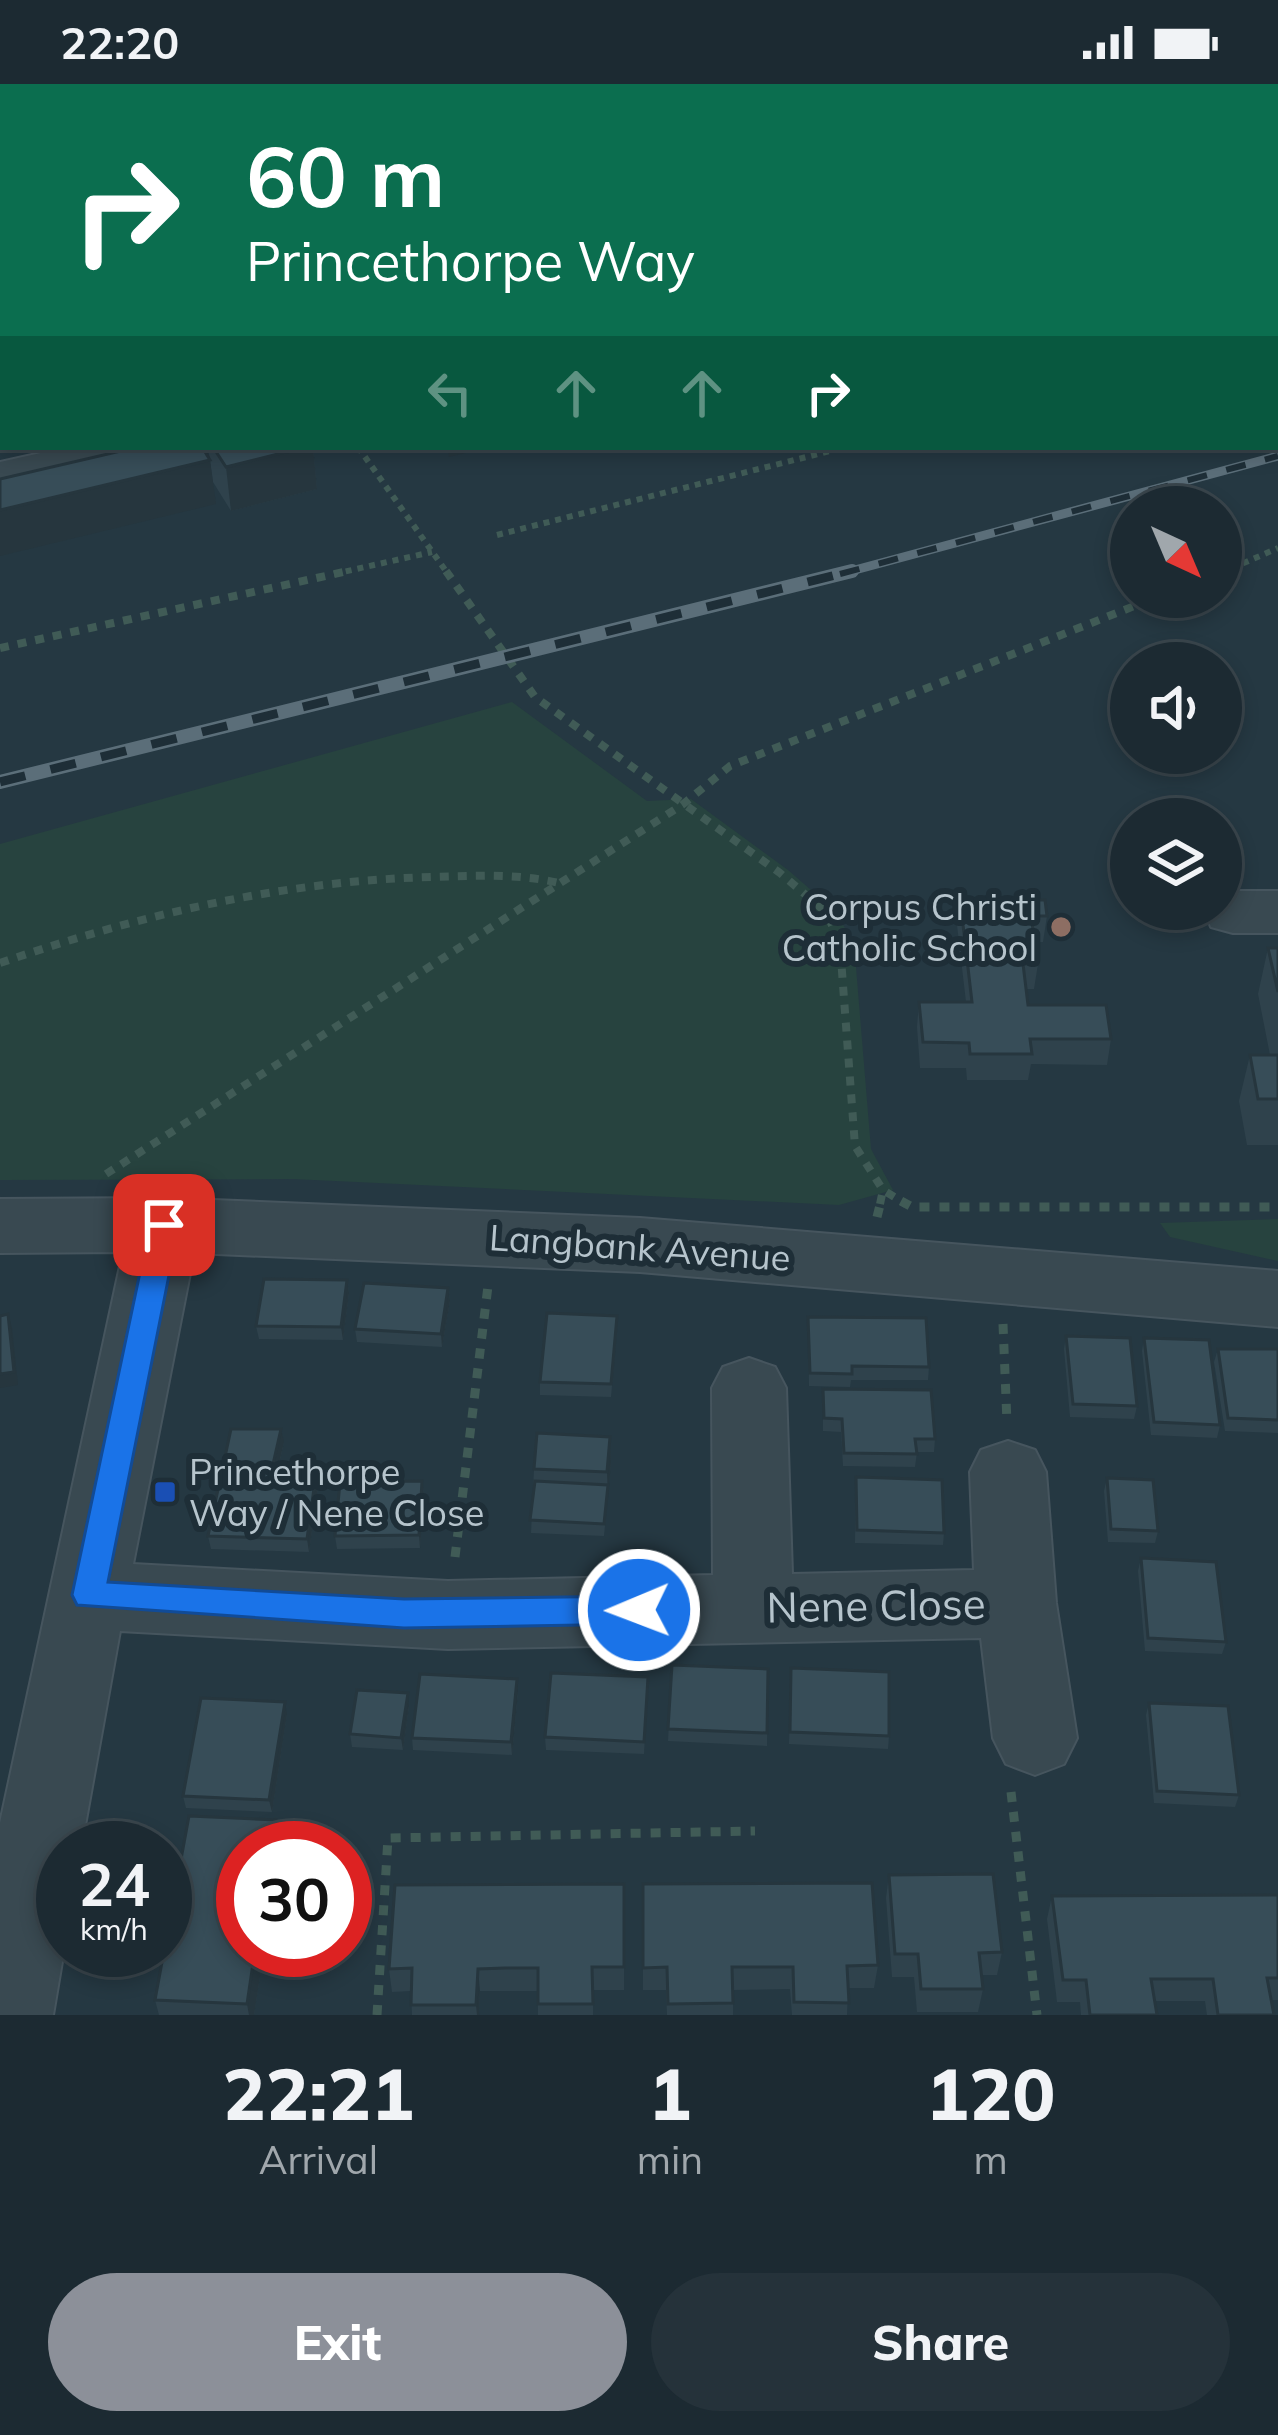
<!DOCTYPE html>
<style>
body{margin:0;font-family:Mulish,sans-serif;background:#25323a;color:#f1f3f6;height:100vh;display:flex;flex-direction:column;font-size:45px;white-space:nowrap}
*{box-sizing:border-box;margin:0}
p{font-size:39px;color:#a0a7ac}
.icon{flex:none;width:66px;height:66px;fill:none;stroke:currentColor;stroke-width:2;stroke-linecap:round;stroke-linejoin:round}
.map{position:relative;height:1931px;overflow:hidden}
.side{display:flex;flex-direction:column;background:#1c2a32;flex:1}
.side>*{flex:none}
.banner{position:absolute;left:0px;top:0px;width:1278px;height:366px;box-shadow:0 6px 18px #0003,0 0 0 3px #3a464d;background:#0b6e4f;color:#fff;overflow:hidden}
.needle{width:78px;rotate:136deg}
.fabs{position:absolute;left:1110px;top:402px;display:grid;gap:24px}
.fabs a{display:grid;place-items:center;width:132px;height:132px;border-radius:50%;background:#1c2a32;box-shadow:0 6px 18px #0003,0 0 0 3px #3a464d;font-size:60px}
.speed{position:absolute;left:36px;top:1737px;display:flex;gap:24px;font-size:60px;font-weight:700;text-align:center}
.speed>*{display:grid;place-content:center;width:156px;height:156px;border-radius:50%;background:#1c2a32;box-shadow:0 6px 18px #0003,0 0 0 3px #3a464d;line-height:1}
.speed small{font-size:30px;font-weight:400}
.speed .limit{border:18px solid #d22;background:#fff;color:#111}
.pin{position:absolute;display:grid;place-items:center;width:102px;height:102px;color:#fff;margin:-51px;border-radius:24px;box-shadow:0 6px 18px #0006}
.me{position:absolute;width:132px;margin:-66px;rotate:269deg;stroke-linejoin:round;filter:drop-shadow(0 0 9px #0008)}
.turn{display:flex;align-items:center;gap:42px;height:252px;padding:0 48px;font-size:54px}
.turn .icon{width:156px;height:156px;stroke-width:2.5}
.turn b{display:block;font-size:84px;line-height:102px}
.lanes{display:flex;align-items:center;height:114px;padding:0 48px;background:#0003;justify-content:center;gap:60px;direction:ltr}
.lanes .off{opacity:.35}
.eta{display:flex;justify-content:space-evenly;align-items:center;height:204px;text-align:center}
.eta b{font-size:72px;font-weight:800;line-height:84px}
.action{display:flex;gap:24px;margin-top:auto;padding:24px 48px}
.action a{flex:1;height:138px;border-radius:72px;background:#8c9099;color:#fff;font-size:48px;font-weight:800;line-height:138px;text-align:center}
.action a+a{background:#25323a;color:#f1f3f6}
.status{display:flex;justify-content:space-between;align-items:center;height:84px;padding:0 60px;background:#1c2a32;direction:ltr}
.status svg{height:33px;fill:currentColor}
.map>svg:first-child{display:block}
.green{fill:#27433f}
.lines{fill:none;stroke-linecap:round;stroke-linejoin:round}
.minor-casing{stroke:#46555e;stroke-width:4}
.path-far2{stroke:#405b56;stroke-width:6;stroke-dasharray:6 6;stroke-linecap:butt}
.path-far1{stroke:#405b56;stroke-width:8;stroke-dasharray:9 9;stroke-linecap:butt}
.path{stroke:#405b56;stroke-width:9;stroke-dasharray:10 10;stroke-linecap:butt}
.minor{fill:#394951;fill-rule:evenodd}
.rail-far1-casing{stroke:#5b6e79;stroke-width:9}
.rail-casing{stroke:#5b6e79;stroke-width:14}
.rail-far1{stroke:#1e2e37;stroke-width:6;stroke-dasharray:20;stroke-linecap:butt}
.rail{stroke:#1e2e37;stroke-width:9;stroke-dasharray:26;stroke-linecap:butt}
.wall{fill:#2f424c}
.shaded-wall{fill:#26363e}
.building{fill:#374d58;stroke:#26363e;stroke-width:3}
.route{fill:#1a73e8;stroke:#114b97;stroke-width:3}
.education-dot{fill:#8d6e63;stroke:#1e2e37;stroke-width:4.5}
.transit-dot{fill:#1a4fb4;stroke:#1e2e37;stroke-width:4.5}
.labels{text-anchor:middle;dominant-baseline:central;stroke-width:12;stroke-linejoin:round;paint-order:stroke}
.poi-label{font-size:36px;fill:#b6c4cc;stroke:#1e2e37;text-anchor:end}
.street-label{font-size:36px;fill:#b6c4cc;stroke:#1e2e37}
.near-street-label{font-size:42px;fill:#b6c4cc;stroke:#1e2e37}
</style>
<div class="status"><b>22:20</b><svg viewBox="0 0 49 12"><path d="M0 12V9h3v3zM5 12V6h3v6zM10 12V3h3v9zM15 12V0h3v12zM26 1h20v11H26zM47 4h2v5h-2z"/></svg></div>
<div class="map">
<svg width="1278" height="1931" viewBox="0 0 1278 1931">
<rect width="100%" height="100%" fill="#253842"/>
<g class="green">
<polygon points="512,618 647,717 691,715 788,786 834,826 854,859 871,1065 893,1106 839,1121 293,1095 0,1096 0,760"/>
<polygon points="1278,1135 1278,1177 1170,1153 1160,1139"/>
</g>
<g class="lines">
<defs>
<g id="minor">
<polygon points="565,0 608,0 610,3 567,3"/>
<polygon points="890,0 932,0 888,3"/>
<rect x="0" y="90" width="3" height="26"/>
<rect x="0" y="199" width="3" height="28"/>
<polygon points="68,363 160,363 153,374 0,410 0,378"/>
<polygon points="1233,807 1278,807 1278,849 1233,849 1211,843 1204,825 1221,825 1221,810"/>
<polygon points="164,1114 640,1134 1278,1187 1278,1243 640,1188 194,1169 133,1480 448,1497 713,1491 712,1304 723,1283 749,1274 775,1283 786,1304 792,1490 974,1486 970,1388 981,1366 1008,1357 1035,1366 1046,1388 1056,1519 1077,1654 1064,1680 1035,1691 1006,1680 993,1654 981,1554 448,1565 120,1547 81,1764 63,1764 64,1866 53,1931 0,1931 0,1739 123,1168 0,1169 0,1115"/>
</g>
</defs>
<use href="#minor" class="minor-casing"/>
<g class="path-far2">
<polyline points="358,363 448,490"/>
<polyline points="497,451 846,363"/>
<polyline points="1221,489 1278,464"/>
<polyline points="334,490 432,468"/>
</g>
<g class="path-far1">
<polyline points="446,487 535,613 780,789 827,829 840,861 855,1062 883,1106 906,1120"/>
<polyline points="1221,489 1226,487"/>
<polyline points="0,564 348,487"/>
<path d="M0 879C140 831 282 797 431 793 474 792 517 789 559 799"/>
<polyline points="106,1090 682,721 730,682 1157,513"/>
<polyline points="880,1120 883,1106"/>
</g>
<g class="path">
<polyline points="901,1117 912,1123 1278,1123"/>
<polyline points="877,1133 881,1117"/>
<polyline points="1003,1240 1007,1339"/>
<polyline points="455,1473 488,1202"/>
<polyline points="1011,1708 1037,1931"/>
<polyline points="377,1931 388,1754 755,1747"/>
</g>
<use href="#minor" class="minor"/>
<defs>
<polyline id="rail-far1" points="840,490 1278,372"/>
<polyline id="rail" points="0,698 852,487"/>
</defs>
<use href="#rail-far1" class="rail-far1-casing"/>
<use href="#rail" class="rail-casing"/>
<use href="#rail-far1" class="rail-far1"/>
<use href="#rail" class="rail"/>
</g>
<g class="wall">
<polygon points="616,0 686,0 689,3 619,3"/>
<polygon points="734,0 847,0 833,3 734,3"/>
<polygon points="208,363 313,363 317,405 231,427 213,398 216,420"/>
<polygon points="960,815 1047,832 1043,858 1035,858 1038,880 1034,905 1026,905 1028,921 1111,955 1107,981 1031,980 1028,996 967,996 966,984 920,984 917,943 919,918 966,918 957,841"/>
<polygon points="1268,864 1278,864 1278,1061 1247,1061 1239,1017 1250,971 1270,971 1258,910"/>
<polygon points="347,1196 349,1209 343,1256 259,1255 256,1242"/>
<polygon points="448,1204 450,1217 442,1263 357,1258 355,1245"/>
<polygon points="808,1233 929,1283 928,1296 851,1296 850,1303 809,1302"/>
<polygon points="617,1245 611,1313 540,1311 540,1298"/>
<polygon points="1066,1252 1137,1322 1134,1335 1070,1333 1064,1265"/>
<polygon points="1144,1254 1220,1341 1217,1354 1151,1351 1142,1267"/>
<polygon points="1218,1265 1278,1265 1278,1349 1225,1347 1214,1278"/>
<polygon points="823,1305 935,1355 934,1368 917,1368 915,1383 843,1382 841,1348 823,1347"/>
<polygon points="610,1353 611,1378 604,1452 531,1449 534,1385"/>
<polygon points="284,1358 277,1389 316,1390 318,1403 309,1468 211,1465 208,1452"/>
<polygon points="856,1393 944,1449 943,1461 855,1459"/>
<polygon points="1107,1394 1158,1447 1155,1459 1108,1458 1104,1407"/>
<polygon points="422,1397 424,1410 420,1464 337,1465 335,1452"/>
<polygon points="1141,1474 1226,1558 1222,1570 1145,1567 1138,1487"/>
<polygon points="672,1581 768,1585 767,1662 668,1657"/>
<polygon points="791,1584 889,1652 888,1665 789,1660"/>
<polygon points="648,1593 644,1670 546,1666 545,1653"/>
<polygon points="518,1607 512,1671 413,1666 412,1654"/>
<polygon points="1149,1619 1239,1711 1235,1723 1154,1719 1146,1631"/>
<polygon points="409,1622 403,1666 352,1663 350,1650"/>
<polygon points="287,1630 272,1728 186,1724 183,1712"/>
<polygon points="281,1759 243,1866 264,1866 254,1931 159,1931 155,1916"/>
<polygon points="889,1791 1002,1868 997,1891 981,1891 983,1905 978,1928 917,1928 914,1893 892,1893 886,1814"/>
<polygon points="624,1800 624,1906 593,1906 593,1931 538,1931 538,1907 480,1907 479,1931 412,1931 411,1907 392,1908 389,1885"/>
<polygon points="643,1800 878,1881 874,1904 848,1904 847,1931 792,1931 790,1905 733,1906 733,1931 667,1931 666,1906 643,1906"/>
<polygon points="1278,1811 1278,1916 1271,1916 1274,1931 1207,1931 1205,1917 1155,1917 1157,1931 1081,1931 1080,1918 1057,1918 1047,1835 1052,1812"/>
</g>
<g class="shaded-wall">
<rect x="191" y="0" width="21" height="3"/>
<polygon points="408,0 464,0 449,3 397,2"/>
<polygon points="752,0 847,0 833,3 752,3"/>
<polygon points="1024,0 1088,0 1088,3 1010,3"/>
<polygon points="1278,35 1278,57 1275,58 1275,36"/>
<polygon points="1278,146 1278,186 1275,187 1275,147"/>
<polygon points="0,160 3,160 3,184 0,185"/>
<polygon points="3,235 3,260 0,260 0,236"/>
<polygon points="0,336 3,336 3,361 0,362"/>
<polygon points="306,363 313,363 317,405 231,427 226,383"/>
<polygon points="448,363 491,363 449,373"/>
<polygon points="210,376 216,420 0,472 0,426"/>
<polygon points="347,1196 349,1209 343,1256 341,1243"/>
<polygon points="448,1204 450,1217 442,1263 441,1250"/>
<polygon points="8,1230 12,1244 18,1301 0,1304 0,1290"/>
<polygon points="281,1345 284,1358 274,1401 271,1389"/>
<polygon points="610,1353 611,1378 608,1414 607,1388"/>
<polygon points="316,1390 318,1403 309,1468 307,1455"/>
<polygon points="422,1397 424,1410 420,1464 419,1451"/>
<polygon points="517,1595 518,1607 512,1671 511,1658"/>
<polygon points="408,1609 409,1622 403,1666 401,1654"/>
<polygon points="285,1618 287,1630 272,1728 269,1716"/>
<polygon points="276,1736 280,1764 272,1764"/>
<polygon points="255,1866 264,1866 254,1931 249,1931 247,1920"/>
<polygon points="478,1885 480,1907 479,1931 477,1931 476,1921"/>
</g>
<g class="building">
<polygon points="44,0 80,0 81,3 46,3"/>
<polygon points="166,0 193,0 195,3 151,3"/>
<polygon points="639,0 686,0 689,3 642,3"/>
<polygon points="961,0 989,0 993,3 946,3"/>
<polygon points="1275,17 1278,19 1278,35 1275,36"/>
<polygon points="1275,130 1278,132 1278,146 1275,147"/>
<rect x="0" y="137" width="3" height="23"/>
<polygon points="0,214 3,214 3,235 0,236"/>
<polygon points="3,310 3,336 0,336 0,311"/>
<polygon points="138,363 202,363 210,376 0,426 0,395"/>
<polygon points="213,363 306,363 226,383"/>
<polygon points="960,815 1045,816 1047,832 1031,832 1038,880 1023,880 1028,921 1106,921 1111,955 1030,955 1032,970 970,970 969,959 923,958 919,918 972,918"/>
<polygon points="1268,864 1278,864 1278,908"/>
<polygon points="1250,971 1278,971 1278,1015 1258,1015"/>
<polygon points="264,1195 347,1196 341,1243 256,1242"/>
<polygon points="364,1199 448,1204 441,1250 355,1245"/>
<polygon points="547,1229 617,1232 611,1300 540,1298"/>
<polygon points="8,1230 14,1288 0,1290 0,1232"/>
<polygon points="808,1233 926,1234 929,1283 852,1282 852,1290 810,1289"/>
<polygon points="1066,1252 1130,1254 1137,1322 1073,1320"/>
<polygon points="1144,1254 1209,1256 1220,1341 1154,1338"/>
<polygon points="1218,1265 1278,1265 1278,1336 1228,1334"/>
<polygon points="823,1305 931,1306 935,1355 915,1355 917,1370 844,1369 842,1335 824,1334"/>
<polygon points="231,1345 281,1345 271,1389 316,1390 307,1455 208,1452"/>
<polygon points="537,1349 610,1353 607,1388 534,1385"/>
<polygon points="856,1393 942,1396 944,1449 857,1446"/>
<polygon points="1107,1394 1153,1396 1158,1447 1111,1445"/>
<polygon points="422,1397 419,1451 335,1452 340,1398"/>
<polygon points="535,1397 608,1401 604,1440 530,1436"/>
<polygon points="1141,1474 1216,1478 1226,1558 1148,1554"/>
<polygon points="672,1581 768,1585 767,1649 668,1645"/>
<polygon points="791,1584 889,1588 889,1652 790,1648"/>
<polygon points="551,1589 648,1593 644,1658 545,1653"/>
<polygon points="420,1590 517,1595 511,1658 412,1654"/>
<polygon points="357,1606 408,1609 401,1654 350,1650"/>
<polygon points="201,1614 285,1618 269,1716 183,1712"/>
<polygon points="1149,1619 1228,1622 1239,1711 1157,1707"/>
<polygon points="189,1732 276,1736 272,1764 243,1764 243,1866 255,1866 247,1920 155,1916"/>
<polygon points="993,1790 1002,1868 979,1869 983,1905 921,1905 918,1870 895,1870 889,1791"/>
<polygon points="872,1799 878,1881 847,1882 849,1919 794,1918 793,1883 732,1883 733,1919 668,1920 667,1883 643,1884 643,1800"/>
<polygon points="624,1800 624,1883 592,1883 593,1920 538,1920 538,1884 505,1884 478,1885 476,1921 411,1921 412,1884 389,1885 395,1801"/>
<polygon points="1278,1811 1278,1894 1267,1894 1274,1931 1218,1931 1213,1895 1151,1895 1157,1931 1090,1931 1086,1896 1063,1896 1052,1812"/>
</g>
<polygon class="route" points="164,1130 175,1133 179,1141 108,1498 404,1515 639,1512 651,1516 656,1526 651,1536 639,1540 404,1544 77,1521 72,1511 150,1141 154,1133"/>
<circle class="education-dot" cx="1061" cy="843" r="12"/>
<rect class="transit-dot" x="153" y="1396" width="24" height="24" rx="6"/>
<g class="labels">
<g class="poi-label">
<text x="1037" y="822">Corpus Christi<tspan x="1037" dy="41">Catholic School</tspan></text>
<text x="189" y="1387" text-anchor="start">Princethorpe<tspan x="189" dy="41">Way / Nene Close</tspan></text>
</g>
<g class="street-label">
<text transform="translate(640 1163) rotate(4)">Langbank Avenue</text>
</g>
<g class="near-street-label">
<text transform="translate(876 1521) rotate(-1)">Nene Close</text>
</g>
</g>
</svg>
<div class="fabs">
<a><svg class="needle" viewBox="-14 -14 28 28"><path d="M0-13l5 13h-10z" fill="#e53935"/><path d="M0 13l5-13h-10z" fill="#a0a7ac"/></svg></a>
<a><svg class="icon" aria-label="sound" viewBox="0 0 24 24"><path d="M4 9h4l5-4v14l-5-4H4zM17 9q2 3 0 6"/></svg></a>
<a><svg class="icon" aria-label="layers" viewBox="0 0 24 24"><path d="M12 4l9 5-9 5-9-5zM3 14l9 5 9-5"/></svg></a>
</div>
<div class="speed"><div>24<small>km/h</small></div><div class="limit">30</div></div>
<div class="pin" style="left:164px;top:1141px;background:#d93025"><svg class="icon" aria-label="arrive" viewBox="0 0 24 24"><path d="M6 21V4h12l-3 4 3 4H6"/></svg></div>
<svg class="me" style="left:639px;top:1526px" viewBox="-20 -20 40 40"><circle r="17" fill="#1a73e8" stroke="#fff" stroke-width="3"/><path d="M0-11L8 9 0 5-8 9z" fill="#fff"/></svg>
<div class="banner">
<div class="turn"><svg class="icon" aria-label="right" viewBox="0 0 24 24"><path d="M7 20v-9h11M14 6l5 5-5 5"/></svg><div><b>60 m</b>Princethorpe Way</div></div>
<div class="lanes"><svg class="icon off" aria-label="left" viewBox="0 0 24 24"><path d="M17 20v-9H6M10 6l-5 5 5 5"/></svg><svg class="icon off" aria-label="ahead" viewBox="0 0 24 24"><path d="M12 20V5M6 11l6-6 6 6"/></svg><svg class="icon off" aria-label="ahead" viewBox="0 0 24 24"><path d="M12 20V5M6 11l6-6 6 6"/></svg><svg class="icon" aria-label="right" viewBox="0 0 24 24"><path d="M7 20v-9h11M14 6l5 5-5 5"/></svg></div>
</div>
</div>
<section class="side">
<div class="eta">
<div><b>22:21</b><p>Arrival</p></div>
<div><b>1</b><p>min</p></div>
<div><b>120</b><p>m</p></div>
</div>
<div class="action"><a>Exit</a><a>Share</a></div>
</section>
